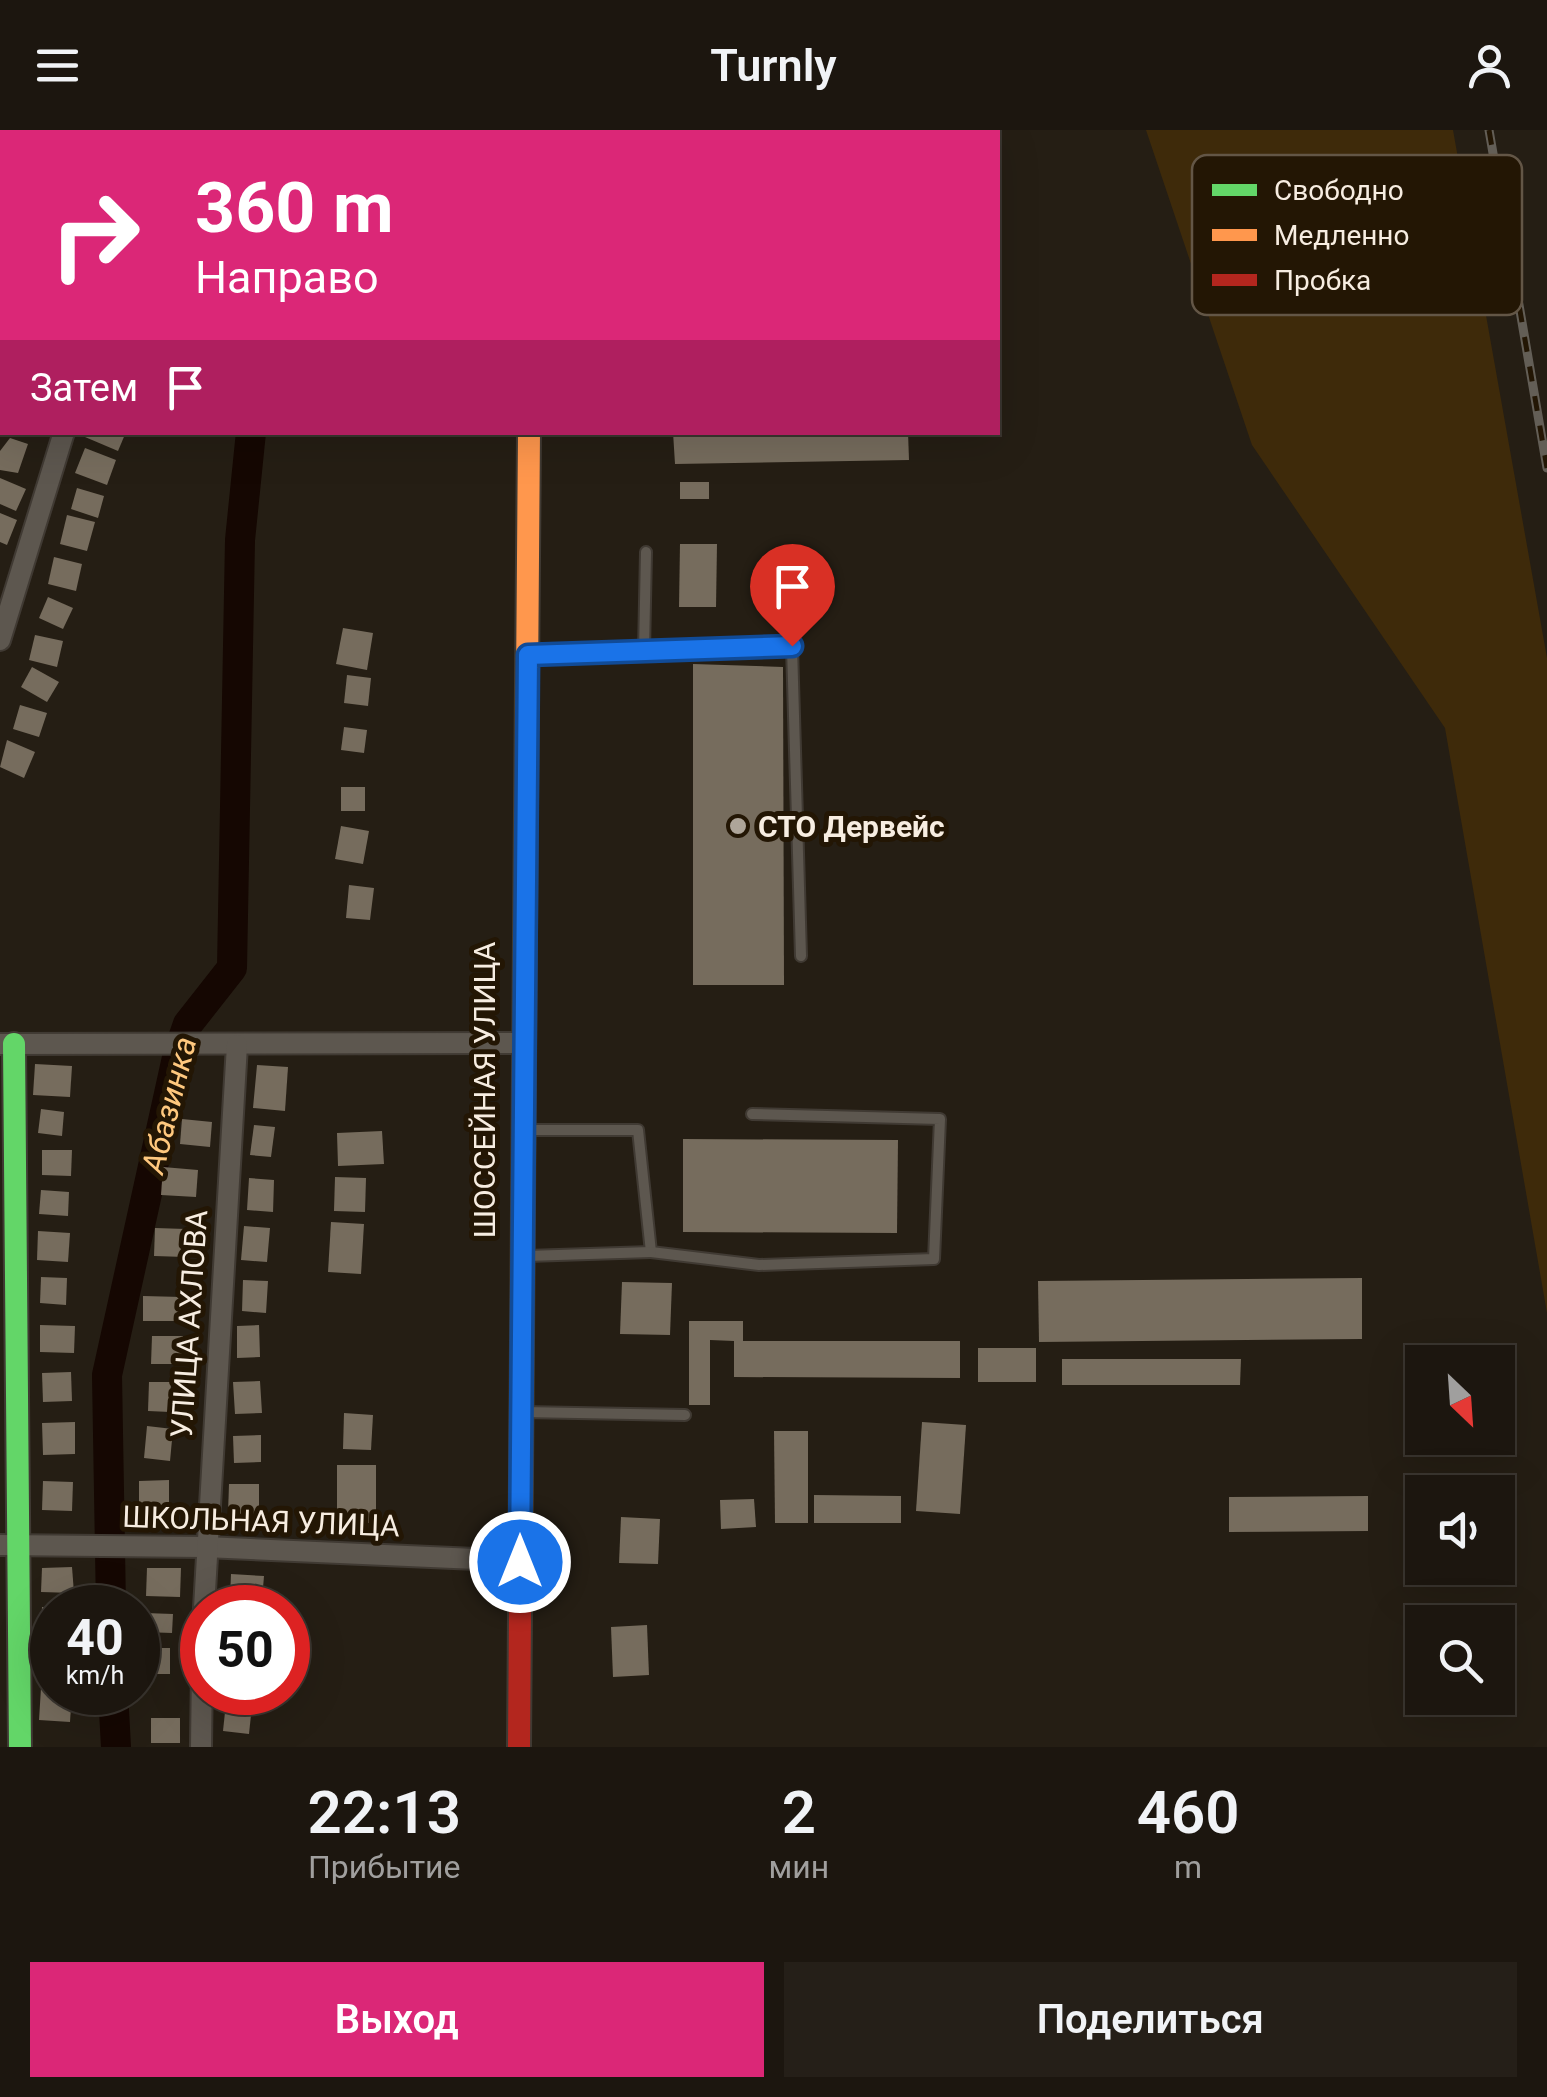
<!DOCTYPE html>
<html lang="ru">
<meta charset="utf-8">
<style>
body{margin:0;font-family:Roboto,sans-serif;background:#251f18;color:#f1f3f6;height:100vh;display:flex;flex-direction:column;font-size:38px;white-space:nowrap}
*{box-sizing:border-box;margin:0}
p{font-size:32px;color:#a09f9e}
.icon{flex:none;width:55px;height:55px;fill:none;stroke:currentColor;stroke-width:2;stroke-linecap:round;stroke-linejoin:round}
.map{position:relative;height:1617px;overflow:hidden}
.panel{display:flex;flex-direction:column;background:#1c160f;flex:1}
.panel>*{flex:none}
.guide{position:absolute;left:0px;top:0px;width:1000px;height:305px;box-shadow:0 10px 40px #0002,0 0 0 2px #3a352f;background:#db2777;color:#fff;overflow:hidden}
.needle{width:65px;rotate:155deg}
.fabs{position:absolute;left:1405px;top:1215px;display:grid;gap:20px}
.fabs a{display:grid;place-items:center;width:110px;height:110px;border-radius:0px;background:#1c160f;box-shadow:0 10px 40px #0002,0 0 0 2px #3a352f;font-size:50px}
.speed{position:absolute;left:30px;top:1455px;display:flex;gap:20px;font-size:50px;font-weight:700;text-align:center}
.speed>*{display:grid;place-content:center;width:130px;height:130px;border-radius:50%;background:#1c160f;box-shadow:0 10px 40px #0002,0 0 0 2px #3a352f;line-height:1}
.speed small{font-size:25px;font-weight:400}
.speed .limit{border:15px solid #d22;background:#fff;color:#111}
.pin{position:absolute;display:grid;place-items:center;width:85px;height:85px;color:#fff;margin:-102px -42px;border-radius:50% 50% 50% 0;rotate:-45deg;box-shadow:0 0 10px #0007}
.pin .icon{rotate:45deg}
.me{position:absolute;width:110px;margin:-55px;rotate:0deg;stroke-linejoin:round;filter:drop-shadow(0 0 8px #0008)}
.turn{display:flex;align-items:center;gap:35px;height:210px;padding:0 30px;font-size:45px}
.turn .icon{width:130px;height:130px;stroke-width:2.5}
.turn b{display:block;font-size:70px;line-height:85px}
.then{display:flex;align-items:center;height:95px;padding:0 30px;background:#0003;gap:20px;font-size:38px}
.eta{display:flex;justify-content:space-evenly;align-items:center;height:170px;text-align:center}
.eta b{font-size:60px;font-weight:600;line-height:70px}
.cta{display:flex;gap:20px;margin-top:auto;padding:20px 30px}
.cta a{flex:1;height:115px;border-radius:0px;background:#db2777;color:#fff;font-size:40px;font-weight:600;line-height:115px;text-align:center}
.cta a+a{background:#251f18;color:#f1f3f6}
header{display:flex;justify-content:space-between;align-items:center;height:130px;padding:0 30px;background:#1c160f;font-size:45px;font-weight:600}
.map>svg:first-child{display:block}
.green{fill:#3e2a0a}
.lines{fill:none;stroke-linecap:round;stroke-linejoin:round}
.river{stroke:#150702;stroke-width:30}
.building{fill:#766c5d}
.lane-casing{stroke:#403a33;stroke-width:14}
.street-casing{stroke:#403a33;stroke-width:24}
.fast-casing{stroke:#403a33;stroke-width:26}
.slow-casing{stroke:#403a33;stroke-width:26}
.jam-casing{stroke:#403a33;stroke-width:26}
.lane{stroke:#5d574f;stroke-width:10}
.street{stroke:#5d574f;stroke-width:20}
.fast{stroke:#63d668;stroke-width:22}
.slow{stroke:#ff974d;stroke-width:22}
.jam{stroke:#b3261e;stroke-width:22}
.rail-casing{stroke:#635e56;stroke-width:9}
.rail{stroke:#231604;stroke-width:5;stroke-dasharray:15;stroke-linecap:butt}
.route-casing{stroke:#114b97;stroke-width:25}
.route{stroke:#1a73e8;stroke-width:18}
.poi-dot{fill:#aea599;stroke:#231604;stroke-width:4}
.labels{text-anchor:middle;dominant-baseline:central;stroke-width:10;stroke-linejoin:round;paint-order:stroke}
.poi-label{font-size:30px;font-weight:bold;fill:#f7ede1;stroke:#231604;text-anchor:start}
.street-label{font-size:30px;fill:#f7ede1;stroke:#231604}
.water-label{font-size:32px;font-style:italic;fill:#ffc87e;stroke:#231604}
.key{fill:#231604;stroke:#635646;stroke-width:2.5}
.key-label{font-size:28px;fill:#f7ede1}
</style>
<header><svg class="icon" aria-label="menu" viewBox="0 0 24 24"><path d="M4 6h16M4 12h16M4 18h16"/></svg>Turnly<svg class="icon" aria-label="person" viewBox="0 0 24 24"><circle cx="12" cy="8" r="4"/><path d="M4 21q1-7 8-7t8 7"/></svg></header>
<div class="map">
<svg width="1547" height="1617" viewBox="0 0 1547 1617">
<rect width="100%" height="100%" fill="#251e14"/>
<polygon class="green" points="1146,0 1453,0 1547,528 1547,1183 1445,598 1252,315"/>
<g class="lines">
<g class="river">
<polyline points="292,2 293,0"/>
<polyline points="111,1478 107,1245 178,923 188,894 232,838 240,410 251,302"/>
<polyline points="113,1562 116,1617"/>
</g>
</g>
<g class="building">
<polygon points="87,302 126,302 118,321 85,307"/>
<polygon points="673,302 908,302 909,330 675,334"/>
<polygon points="10,308 28,314 18,343 0,340 0,321"/>
<polygon points="85,318 116,330 107,355 75,343"/>
<polygon points="0,348 26,359 16,381 0,374"/>
<rect x="680" y="352" width="29" height="17"/>
<polygon points="77,358 104,366 98,388 71,379"/>
<polygon points="0,383 17,390 7,415 0,412"/>
<polygon points="67,385 95,392 87,421 60,414"/>
<polygon points="680,414 717,414 716,477 679,477"/>
<polygon points="54,427 82,434 76,461 48,454"/>
<polygon points="48,467 73,478 63,499 39,488"/>
<polygon points="343,498 373,503 367,540 336,534"/>
<polygon points="35,505 63,511 57,537 29,530"/>
<polygon points="693,534 783,537 784,855 693,855"/>
<polygon points="32,537 59,552 47,572 21,557"/>
<polygon points="347,545 371,548 368,576 344,573"/>
<polygon points="20,575 47,583 39,607 13,599"/>
<polygon points="344,597 367,600 364,623 341,620"/>
<polygon points="7,610 35,622 24,648 0,637"/>
<rect x="341" y="657" width="24" height="24"/>
<polygon points="341,696 369,701 363,734 335,729"/>
<polygon points="349,755 374,758 370,790 346,788"/>
<polygon points="35,934 72,936 70,967 33,965"/>
<polygon points="257,935 288,937 285,981 253,978"/>
<polygon points="41,979 64,982 62,1006 38,1003"/>
<polygon points="182,989 212,992 210,1017 180,1014"/>
<polygon points="254,995 275,997 271,1027 250,1025"/>
<polygon points="382,1001 384,1034 338,1036 337,1003"/>
<polygon points="683,1009 898,1010 897,1103 683,1102"/>
<polygon points="42,1020 72,1020 71,1046 42,1045"/>
<polygon points="163,1037 198,1040 196,1067 161,1065"/>
<polygon points="335,1047 366,1048 365,1082 334,1081"/>
<polygon points="249,1048 274,1050 273,1082 247,1080"/>
<polygon points="41,1060 69,1062 68,1086 39,1084"/>
<polygon points="331,1092 364,1094 361,1144 328,1142"/>
<polygon points="244,1096 270,1098 267,1132 241,1130"/>
<polygon points="155,1098 186,1099 185,1127 154,1126"/>
<polygon points="38,1101 70,1103 68,1132 37,1130"/>
<polygon points="41,1147 67,1148 66,1175 40,1173"/>
<polygon points="1362,1148 1362,1209 1039,1212 1038,1151"/>
<polygon points="243,1150 268,1151 266,1183 242,1181"/>
<polygon points="622,1152 672,1153 670,1205 620,1204"/>
<polygon points="143,1166 182,1167 182,1191 143,1191"/>
<polygon points="689,1191 743,1191 743,1211 960,1211 960,1248 734,1247 734,1211 710,1210 710,1275 689,1275"/>
<polygon points="40,1195 75,1196 74,1223 40,1222"/>
<polygon points="259,1195 260,1227 237,1228 237,1196"/>
<polygon points="152,1206 183,1206 183,1234 151,1234"/>
<rect x="978" y="1218" width="58" height="34"/>
<polygon points="1062,1229 1241,1229 1240,1255 1062,1255"/>
<polygon points="71,1242 72,1271 43,1272 42,1243"/>
<polygon points="260,1251 262,1283 235,1284 233,1252"/>
<polygon points="149,1252 171,1252 170,1282 148,1281"/>
<polygon points="344,1283 373,1285 371,1320 343,1319"/>
<polygon points="75,1292 75,1324 43,1325 42,1293"/>
<polygon points="922,1292 966,1295 960,1384 916,1381"/>
<polygon points="147,1296 173,1299 170,1331 144,1328"/>
<polygon points="774,1301 808,1301 808,1393 775,1393"/>
<polygon points="261,1305 261,1332 234,1333 233,1306"/>
<rect x="337" y="1335" width="39" height="58"/>
<polygon points="169,1350 169,1384 139,1385 139,1351"/>
<polygon points="43,1351 73,1352 72,1381 42,1380"/>
<polygon points="229,1354 259,1354 259,1385 228,1384"/>
<polygon points="814,1365 901,1366 901,1393 814,1393"/>
<polygon points="1368,1366 1368,1401 1229,1402 1229,1367"/>
<polygon points="754,1369 756,1397 721,1399 720,1370"/>
<polygon points="621,1387 660,1389 658,1434 619,1433"/>
<polygon points="72,1437 74,1463 41,1462 42,1438"/>
<polygon points="147,1438 181,1438 180,1467 146,1466"/>
<polygon points="231,1444 264,1446 262,1470 230,1468"/>
<polygon points="42,1477 52,1477 52,1500 41,1499"/>
<polygon points="145,1483 173,1484 172,1503 144,1502"/>
<polygon points="647,1495 649,1545 613,1547 611,1497"/>
<polygon points="38,1516 52,1517 52,1539 36,1537"/>
<rect x="144" y="1518" width="26" height="26"/>
<polygon points="41,1558 72,1562 70,1592 39,1590"/>
<polygon points="227,1563 253,1566 249,1604 223,1601"/>
<rect x="151" y="1588" width="29" height="25"/>
</g>
<g class="lines">
<defs>
<g id="lane">
<polyline points="601,2 604,0"/>
<polyline points="644,521 646,422"/>
<polyline points="529,525 792,517 801,826"/>
<polyline points="524,1000 638,1000 651,1122 759,1135 934,1129 940,989 752,984"/>
<polyline points="527,1126 651,1122"/>
<polyline points="523,1282 685,1285"/>
</g>
<g id="street">
<polyline points="124,0 126,2"/>
<polyline points="434,0 434,2"/>
<polyline points="0,72 2,71"/>
<polyline points="0,510 64,302"/>
<polyline points="0,914 514,913"/>
<polyline points="0,1415 205,1417 520,1431"/>
<polyline points="204,1478 237,915"/>
<polyline points="201,1617 202,1536"/>
</g>
<polyline id="fast" points="14,914 20,1617"/>
<g id="slow">
<polyline points="523,0 523,2"/>
<polyline points="525,805 529,302"/>
</g>
<polyline id="jam" points="519,1617 525,805"/>
</defs>
<use href="#lane" class="lane-casing"/>
<use href="#street" class="street-casing"/>
<use href="#fast" class="fast-casing"/>
<use href="#slow" class="slow-casing"/>
<use href="#jam" class="jam-casing"/>
<use href="#lane" class="lane"/>
<use href="#street" class="street"/>
<use href="#fast" class="fast"/>
<use href="#slow" class="slow"/>
<use href="#jam" class="jam"/>
<defs>
<polyline id="rail" points="1489,0 1547,338"/>
</defs>
<use href="#rail" class="rail-casing"/>
<use href="#rail" class="rail"/>
</g>
<g class="lines">
<defs>
<polyline id="route" points="520,1432 528,525 792,516"/>
</defs>
<use href="#route" class="route-casing"/>
<use href="#route" class="route"/>
</g>
<circle class="poi-dot" cx="738" cy="696" r="10"/>
<g class="labels">
<g class="poi-label">
<text x="758" y="696">СТО Дервейс</text>
</g>
<g class="street-label">
<text transform="translate(484 960) rotate(-90)">ШОССЕЙНАЯ УЛИЦА</text>
<text transform="translate(189 1194) rotate(-86)">УЛИЦА АХЛОВА</text>
<text transform="translate(261 1391) rotate(2)">ШКОЛЬНАЯ УЛИЦА</text>
</g>
<g class="water-label">
<text transform="translate(169 975) rotate(-76)">Абазинка</text>
</g>
</g>
<rect x="1192" y="25" width="330" height="160" rx="15" class="key"/>
<rect x="1212" y="54" width="45" height="12" fill="#63d668"/>
<rect x="1212" y="99" width="45" height="12" fill="#ff974d"/>
<rect x="1212" y="144" width="45" height="12" fill="#b3261e"/>
<g class="key-label">
<text x="1274" y="70">Свободно</text>
<text x="1274" y="115">Медленно</text>
<text x="1274" y="160">Пробка</text>
</g>
</svg>
<div class="fabs">
<a><svg class="needle" viewBox="-14 -14 28 28"><path d="M0-13l5 13h-10z" fill="#e53935"/><path d="M0 13l5-13h-10z" fill="#a09f9e"/></svg></a>
<a><svg class="icon" aria-label="sound" viewBox="0 0 24 24"><path d="M4 9h4l5-4v14l-5-4H4zM17 9q2 3 0 6"/></svg></a>
<a><svg class="icon" aria-label="search" viewBox="0 0 24 24"><circle cx="10" cy="10" r="6"/><path d="M15 15l6 6"/></svg></a>
</div>
<div class="speed"><div>40<small>km/h</small></div><div class="limit">50</div></div>
<div class="pin" style="left:792px;top:516px;background:#d93025"><svg class="icon" aria-label="arrive" viewBox="0 0 24 24"><path d="M6 21V4h12l-3 4 3 4H6"/></svg></div>
<svg class="me" style="left:520px;top:1432px" viewBox="-20 -20 40 40"><circle r="17" fill="#1a73e8" stroke="#fff" stroke-width="3"/><path d="M0-11L8 9 0 5-8 9z" fill="#fff"/></svg>
<div class="guide">
<div class="turn"><svg class="icon" aria-label="right" viewBox="0 0 24 24"><path d="M7 20v-9h11M14 6l5 5-5 5"/></svg><div><b>360 m</b>Направо</div></div>
<div class="then">Затем<svg class="icon" aria-label="arrive" viewBox="0 0 24 24"><path d="M6 21V4h12l-3 4 3 4H6"/></svg></div>
</div>
</div>
<section class="panel">
<div class="eta">
<div><b>22:13</b><p>Прибытие</p></div>
<div><b>2</b><p>мин</p></div>
<div><b>460</b><p>m</p></div>
</div>
<div class="cta"><a>Выход</a><a>Поделиться</a></div>
</section>
